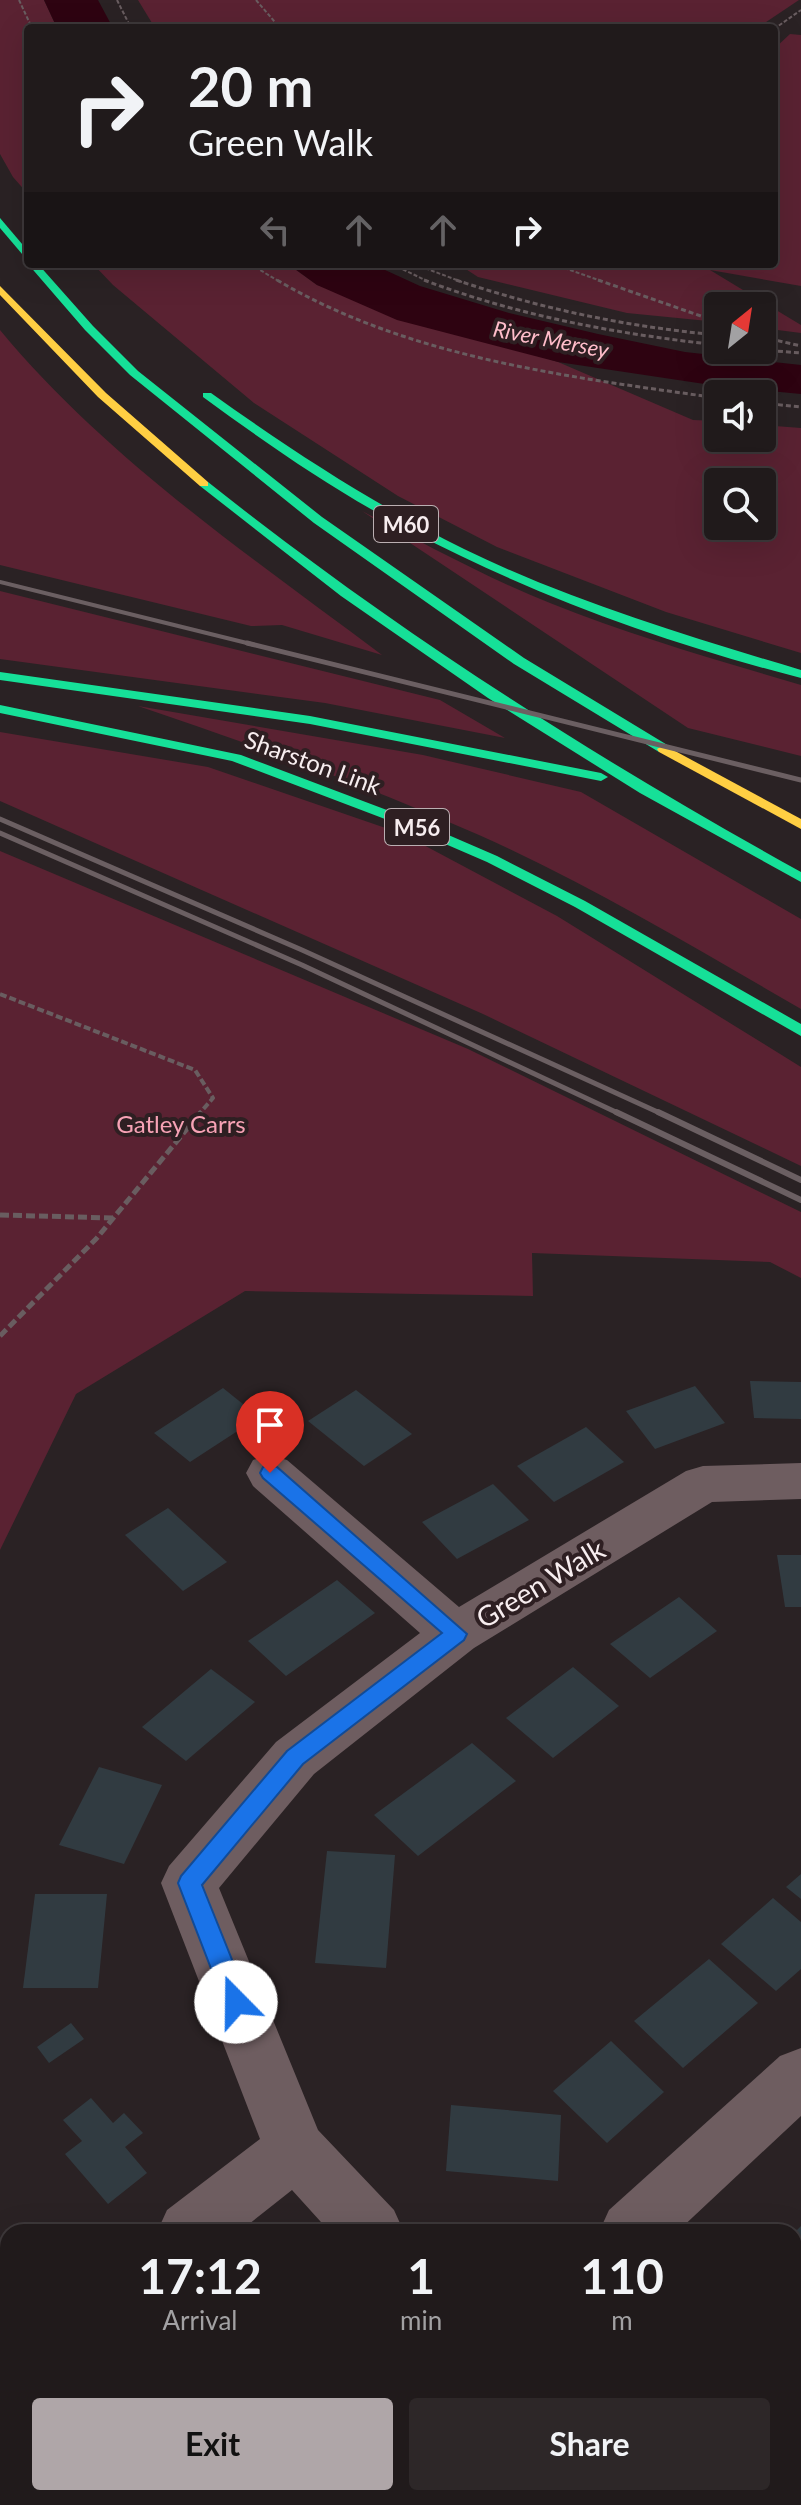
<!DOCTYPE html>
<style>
body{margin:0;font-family:Lato,sans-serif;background:#2d2728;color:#f1f3f6;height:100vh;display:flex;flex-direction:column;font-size:30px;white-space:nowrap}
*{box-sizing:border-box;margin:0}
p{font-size:26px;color:#a2a1a3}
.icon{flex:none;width:44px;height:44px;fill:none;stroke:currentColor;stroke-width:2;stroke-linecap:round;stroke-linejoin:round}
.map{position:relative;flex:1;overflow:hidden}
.drawer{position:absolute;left:0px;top:2224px;width:802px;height:282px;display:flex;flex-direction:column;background:#201a1b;border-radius:24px 24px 0 0;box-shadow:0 8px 32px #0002,0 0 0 2px #3d383a}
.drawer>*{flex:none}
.hud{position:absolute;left:24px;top:24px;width:754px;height:244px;border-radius:8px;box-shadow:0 8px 32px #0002,0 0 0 2px #3d383a;background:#201a1b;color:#f1f3f6;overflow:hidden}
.needle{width:52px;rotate:30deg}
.controls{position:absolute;left:704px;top:292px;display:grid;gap:16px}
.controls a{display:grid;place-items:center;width:72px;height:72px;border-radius:8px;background:#201a1b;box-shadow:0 8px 32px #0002,0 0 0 2px #3d383a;font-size:40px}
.pin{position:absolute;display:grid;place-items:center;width:68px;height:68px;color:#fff;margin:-82px -34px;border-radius:50% 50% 50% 0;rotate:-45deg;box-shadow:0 0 8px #0007}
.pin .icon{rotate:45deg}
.me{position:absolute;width:88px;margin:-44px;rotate:338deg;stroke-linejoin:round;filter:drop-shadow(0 0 6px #0008)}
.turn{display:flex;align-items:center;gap:28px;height:168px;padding:0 32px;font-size:36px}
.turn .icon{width:104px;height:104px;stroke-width:2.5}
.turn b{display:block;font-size:56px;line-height:68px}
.lanes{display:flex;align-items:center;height:76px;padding:0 32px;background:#0003;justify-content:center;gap:40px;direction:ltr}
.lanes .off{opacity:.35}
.eta{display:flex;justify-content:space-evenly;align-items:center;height:136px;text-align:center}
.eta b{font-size:48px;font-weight:700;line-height:56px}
.button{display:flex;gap:16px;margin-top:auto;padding:16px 32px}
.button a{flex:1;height:92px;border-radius:8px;background:#afa6a8;color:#111;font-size:32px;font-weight:700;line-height:92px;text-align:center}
.button a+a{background:#2d2728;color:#f1f3f6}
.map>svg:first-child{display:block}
.green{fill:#5a2232;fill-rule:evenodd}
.water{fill:#2e0311}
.building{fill:#313b41}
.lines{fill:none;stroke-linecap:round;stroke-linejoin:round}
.path-far3{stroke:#695d60;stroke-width:2;stroke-dasharray:4 2;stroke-linecap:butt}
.path-far2{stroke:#695d60;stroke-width:3;stroke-dasharray:5 3;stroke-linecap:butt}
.path-far1{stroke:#695d60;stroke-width:4;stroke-dasharray:7 3;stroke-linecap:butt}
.path{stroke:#695d60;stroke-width:5;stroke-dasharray:9 4;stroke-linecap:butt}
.street{fill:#6e5d60;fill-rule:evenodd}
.fast{fill:#16e098;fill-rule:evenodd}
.slow{fill:#ffcf43;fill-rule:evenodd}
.rail-far2{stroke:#6b5f62;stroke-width:4}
.rail-far1{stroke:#6b5f62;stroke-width:5}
.rail{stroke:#6b5f62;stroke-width:6}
.route{fill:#1a73e8;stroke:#114b97;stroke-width:2}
.labels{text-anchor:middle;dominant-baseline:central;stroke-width:8;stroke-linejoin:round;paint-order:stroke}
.far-water-label{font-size:22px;font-style:italic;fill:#ffbdca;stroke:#2e1f22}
.shield{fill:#2e1f22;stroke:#bbafb2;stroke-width:2}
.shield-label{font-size:22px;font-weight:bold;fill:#f7edef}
.street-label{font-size:24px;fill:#f7edef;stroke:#2e1f22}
.park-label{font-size:24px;fill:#f7a2b5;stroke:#2e1f22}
.near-street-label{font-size:28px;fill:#f7edef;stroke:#2e1f22}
</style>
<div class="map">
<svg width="801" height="2505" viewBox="0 0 801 2505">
<rect width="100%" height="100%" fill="#2a2224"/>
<g class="green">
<polygon points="0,0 44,0 57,28 28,28 28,194 13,177 0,154"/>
<polygon points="138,0 799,0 757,28 155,28"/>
<polygon points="790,34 801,35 801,286 710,270 801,325 801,333 762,328 762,306 718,306 718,322 627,313 478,277 458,264 774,264 774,49"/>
<path d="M93 264H288L317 285 558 362 693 420 718 421V438H762V425L801 428V653L666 612 497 547 398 496 254 403 113 285ZM718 482H762V526H718Z"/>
<path d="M0 330C106 458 250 556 382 655L282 625 251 626 0 565Z"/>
<path d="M362 511C423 543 485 577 550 603 632 636 717 660 801 685V756L688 728Z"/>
<polygon points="0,591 440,700 505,738 325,703 0,659"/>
<path d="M138 706 423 755 581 792 801 919V1009C695 948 591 885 479 835 368 786 253 745 138 706Z"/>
<polygon points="0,732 208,767 403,834 557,916 801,1067 801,1166 483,1014 0,801"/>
<polygon points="0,851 468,1049 801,1212 801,1278 770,1262 532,1253 533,1296 245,1291 76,1394 0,1550"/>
</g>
<g class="water">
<polygon points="44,0 98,0 113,28 57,28"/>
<polygon points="288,264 372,264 420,286 509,313 598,334 685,352 801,365 801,394 718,386 558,362 397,320 317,285"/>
</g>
<g class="building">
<polygon points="750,1381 801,1382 801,1419 754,1418"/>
<polygon points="695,1386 725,1423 655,1449 626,1411"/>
<polygon points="223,1388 259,1417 190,1462 154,1433"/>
<polygon points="356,1390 412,1434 364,1466 308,1421"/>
<polygon points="586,1427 624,1462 554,1502 517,1466"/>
<polygon points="493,1484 529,1520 457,1559 422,1522"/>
<polygon points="168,1508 227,1562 183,1591 125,1535"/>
<polygon points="777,1555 801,1555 801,1607 785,1607"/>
<polygon points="337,1580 375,1613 286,1676 248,1641"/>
<polygon points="679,1597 717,1631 650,1678 610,1644"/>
<polygon points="573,1667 619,1706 553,1758 506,1718"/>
<polygon points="211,1669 255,1702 186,1761 142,1727"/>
<polygon points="472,1743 516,1781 418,1856 374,1815"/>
<polygon points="99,1767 162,1785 124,1864 59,1845"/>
<polygon points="327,1851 395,1855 386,1968 315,1963"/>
<polygon points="801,1874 801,1899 786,1887"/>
<polygon points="35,1894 107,1894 98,1988 23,1988"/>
<polygon points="773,1898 801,1922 801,1969 776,1991 721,1944"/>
<polygon points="709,1959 758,2003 683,2068 634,2021"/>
<polygon points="71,2023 84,2039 49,2063 37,2047"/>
<polygon points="611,2041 664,2092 607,2143 553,2091"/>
<polygon points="91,2098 113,2123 124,2113 143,2133 125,2147 147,2173 108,2204 65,2154 82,2141 63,2120"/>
<polygon points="451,2105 561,2115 558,2181 446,2171"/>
<polygon points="801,2226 801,2301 794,2294 794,2233"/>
<polygon points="47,2498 171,2498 163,2505 39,2505"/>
<polygon points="356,2498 450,2498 456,2505 362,2505"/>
</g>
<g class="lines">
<g class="path-far3">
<polyline points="19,0 32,28"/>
<polyline points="117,0 131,28"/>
<polyline points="256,0 280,28"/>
<polyline points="774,29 801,10"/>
<polyline points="250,264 280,282"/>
<polyline points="392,264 429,282"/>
<polyline points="414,264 462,282"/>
<polyline points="553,264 604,282"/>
</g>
<g class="path-far2">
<path d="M277 280C409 358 569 377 718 398"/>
<path d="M424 280C518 316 618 334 718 345"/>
<path d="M456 280C542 309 628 327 718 335"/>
<polyline points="598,280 718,322"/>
<polyline points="762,337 801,346"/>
<polyline points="762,350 801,353"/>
<polyline points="762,403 801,407"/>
</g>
<polyline class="path-far1" points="0,994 195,1070 213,1098 199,1114"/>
<g class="path">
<polyline points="0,1215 114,1218"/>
<polyline points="0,1336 96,1239 201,1112"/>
</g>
<g class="street">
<polygon points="270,1455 287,1460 459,1607 686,1471 703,1466 801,1463 801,1499 712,1502 474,1648 314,1774 219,1888 318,2130 394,2210 404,2232 330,2232 292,2190 239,2232 157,2232 167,2210 260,2139 161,1883 169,1866 276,1742 420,1633 253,1486 246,1473 253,1460"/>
<polygon points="801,2048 801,2116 677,2232 599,2232 609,2210 780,2056"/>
<polygon points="8,2342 8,2412 0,2415 0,2345"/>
<polygon points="571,2498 642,2498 644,2505 574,2505"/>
</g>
<g class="fast">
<polygon points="0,218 28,251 28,261 0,228"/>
<polygon points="28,264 38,264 93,326 138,371 322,517 524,658 669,746 669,752 659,752 514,664 314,523 130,375 85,330"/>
<path d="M203 393H211C292 451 375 505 464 549 571 601 687 636 801 670V678C668 644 535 596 413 532 339 494 270 446 203 397Z"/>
<path d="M200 482H208C394 630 593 757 801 872V882L640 793 488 698 341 596 200 486Z"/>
<polygon points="0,672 310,716 601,773 608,777 601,781 310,724 0,680"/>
<polygon points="0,705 241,755 416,821 497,856 585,901 801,1024 801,1036 575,907 487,862 406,827 232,761 0,713"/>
</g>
<g class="slow">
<polygon points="0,286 106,393 208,482 208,486 200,486 98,397 0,295"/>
<polygon points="664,745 801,819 801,829 659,752 657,749"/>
</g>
<polyline class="rail-far2" points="0,582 255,645"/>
<g class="rail-far1">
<polyline points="247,643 801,780"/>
<polyline points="0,819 302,950 662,1114"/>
<polyline points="0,833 302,965 620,1114"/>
</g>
<g class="rail">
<polyline points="616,1112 801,1200"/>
<polyline points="658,1112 801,1180"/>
</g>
</g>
<polygon class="route" points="270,1465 277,1467 467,1634 464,1640 303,1764 202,1885 249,2002 245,2009 236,2013 228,2009 224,2002 178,1883 181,1876 287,1751 442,1633 263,1478 260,1473 263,1467"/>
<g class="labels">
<g class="far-water-label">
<text transform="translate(551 339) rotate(11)">River Mersey</text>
</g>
<g class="shield">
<rect x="374" y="506" width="64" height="36" rx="6"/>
<rect x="385" y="809" width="64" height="36" rx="6"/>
</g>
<g class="shield-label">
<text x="406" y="524">M60</text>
<text x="417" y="827">M56</text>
</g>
<g class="street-label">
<text transform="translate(313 762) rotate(20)">Sharston Link</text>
</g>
<g class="park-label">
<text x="181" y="1123">Gatley Carrs</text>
</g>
<g class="near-street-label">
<text transform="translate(540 1583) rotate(-31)">Green Walk</text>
</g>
</g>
</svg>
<div class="controls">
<a><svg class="needle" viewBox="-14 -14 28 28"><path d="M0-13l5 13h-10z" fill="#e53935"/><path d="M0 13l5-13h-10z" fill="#a2a1a3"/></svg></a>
<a><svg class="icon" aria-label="sound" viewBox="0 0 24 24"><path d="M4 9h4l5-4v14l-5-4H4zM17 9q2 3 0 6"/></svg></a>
<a><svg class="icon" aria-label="search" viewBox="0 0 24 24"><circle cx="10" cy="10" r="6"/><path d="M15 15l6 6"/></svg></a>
</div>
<div class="pin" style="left:270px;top:1473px;background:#d93025"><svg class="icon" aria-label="arrive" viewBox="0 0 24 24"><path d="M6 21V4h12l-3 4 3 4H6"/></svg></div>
<svg class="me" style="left:236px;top:2002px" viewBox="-20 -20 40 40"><circle r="19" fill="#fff"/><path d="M0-13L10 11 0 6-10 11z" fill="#1a73e8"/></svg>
<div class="hud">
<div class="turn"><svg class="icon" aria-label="right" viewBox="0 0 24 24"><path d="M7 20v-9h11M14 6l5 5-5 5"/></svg><div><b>20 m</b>Green Walk</div></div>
<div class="lanes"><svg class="icon off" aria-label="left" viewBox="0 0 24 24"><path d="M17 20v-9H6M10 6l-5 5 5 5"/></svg><svg class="icon off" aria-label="ahead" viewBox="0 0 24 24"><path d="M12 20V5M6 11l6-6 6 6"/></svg><svg class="icon off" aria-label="ahead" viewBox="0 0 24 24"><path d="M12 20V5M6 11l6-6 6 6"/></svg><svg class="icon" aria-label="right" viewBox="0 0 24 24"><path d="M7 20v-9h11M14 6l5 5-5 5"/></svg></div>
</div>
<section class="drawer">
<div class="eta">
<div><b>17:12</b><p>Arrival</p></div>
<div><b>1</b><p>min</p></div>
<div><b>110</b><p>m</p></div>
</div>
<div class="button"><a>Exit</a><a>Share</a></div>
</section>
</div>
